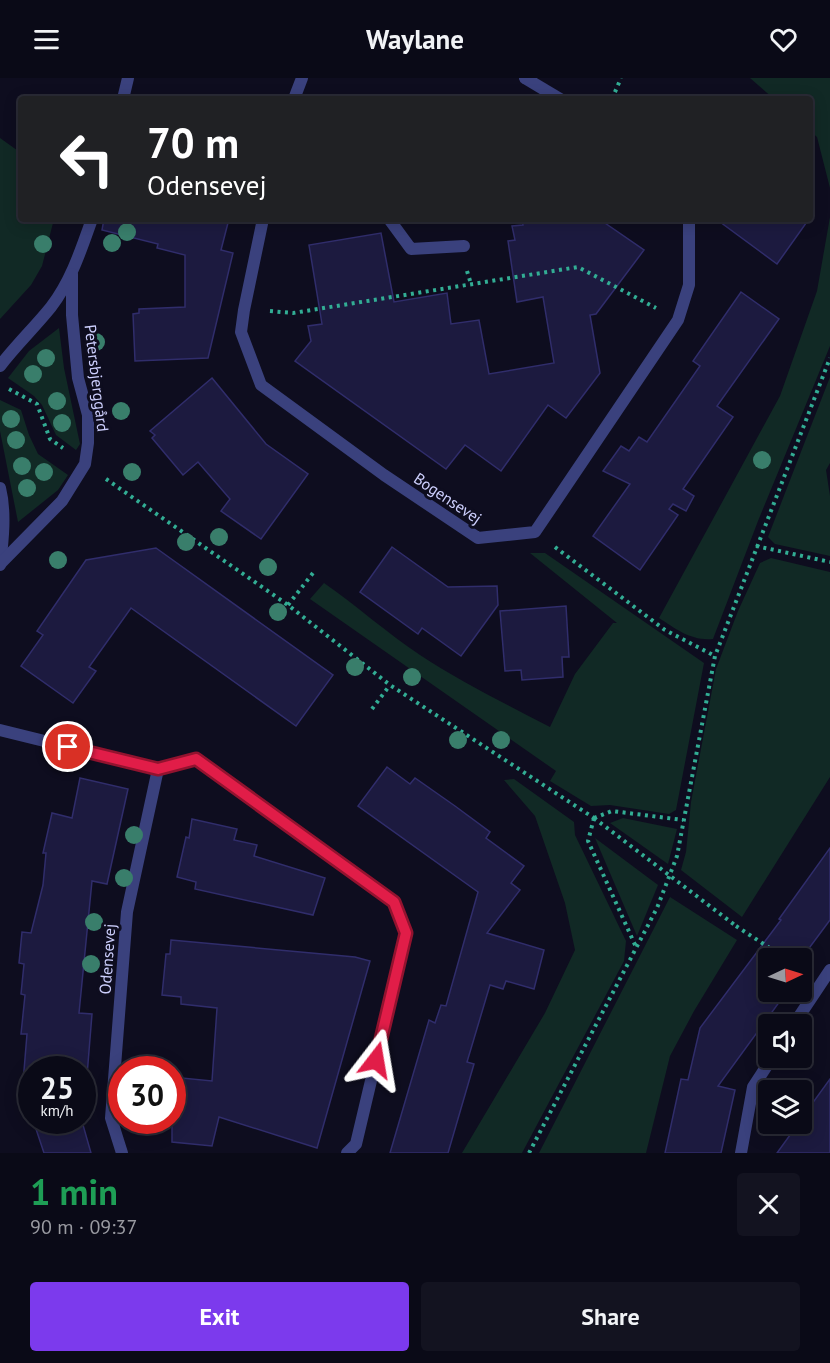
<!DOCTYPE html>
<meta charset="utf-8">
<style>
body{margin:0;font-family:"PT Sans",sans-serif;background:#131320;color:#f1f3f6;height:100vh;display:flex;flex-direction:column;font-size:22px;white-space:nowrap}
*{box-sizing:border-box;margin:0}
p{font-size:20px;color:#999aa1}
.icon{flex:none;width:33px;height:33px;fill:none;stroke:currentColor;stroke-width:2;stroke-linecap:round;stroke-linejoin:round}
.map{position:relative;height:1075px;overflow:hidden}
.drawer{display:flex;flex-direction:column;background:#0a0a17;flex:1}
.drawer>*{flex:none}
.top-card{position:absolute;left:18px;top:18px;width:795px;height:126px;border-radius:6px;box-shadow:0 3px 15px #0003,0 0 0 2px #2a2b36;background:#202124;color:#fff;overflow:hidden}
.needle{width:39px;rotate:86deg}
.controls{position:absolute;left:758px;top:870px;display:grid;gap:12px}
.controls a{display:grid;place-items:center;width:54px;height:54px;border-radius:6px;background:#0a0a17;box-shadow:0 3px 15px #0003,0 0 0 2px #2a2b36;font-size:30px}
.speed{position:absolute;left:18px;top:978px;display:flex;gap:12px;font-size:30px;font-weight:700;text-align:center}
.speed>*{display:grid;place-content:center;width:78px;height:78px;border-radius:50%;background:#0a0a17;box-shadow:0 3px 15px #0003,0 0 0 2px #2a2b36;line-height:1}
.speed small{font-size:15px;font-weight:400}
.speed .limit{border:9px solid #d22;background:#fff;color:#111}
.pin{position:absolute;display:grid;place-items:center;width:51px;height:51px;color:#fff;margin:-26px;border:3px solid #fff;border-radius:50%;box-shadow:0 2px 6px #0007}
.me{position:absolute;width:66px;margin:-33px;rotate:14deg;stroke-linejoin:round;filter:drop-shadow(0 0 4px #0008)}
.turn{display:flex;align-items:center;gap:21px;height:126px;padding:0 30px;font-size:27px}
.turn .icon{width:78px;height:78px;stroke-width:2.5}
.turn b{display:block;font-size:42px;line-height:51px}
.round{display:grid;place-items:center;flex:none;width:63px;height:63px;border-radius:6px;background:#131320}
.overview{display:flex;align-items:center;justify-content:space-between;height:102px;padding:0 30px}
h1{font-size:36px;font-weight:700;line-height:45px;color:#1e9e55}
.action{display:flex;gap:12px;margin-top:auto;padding:12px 30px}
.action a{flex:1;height:69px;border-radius:6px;background:#7c3aed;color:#fff;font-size:24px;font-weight:700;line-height:69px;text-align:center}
.action a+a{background:#131320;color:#f1f3f6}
header{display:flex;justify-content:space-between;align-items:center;height:78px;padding:0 30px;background:#0a0a17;font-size:27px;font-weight:700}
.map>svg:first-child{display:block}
.green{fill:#112925}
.building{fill:#1c1a3f;stroke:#302d6b;stroke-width:1.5}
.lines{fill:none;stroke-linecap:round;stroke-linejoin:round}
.path{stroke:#32ad94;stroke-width:4;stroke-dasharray:3 4.5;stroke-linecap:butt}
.street{stroke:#3a417d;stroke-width:12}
.path-bridge{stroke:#32ad94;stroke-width:4;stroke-dasharray:3 4.5;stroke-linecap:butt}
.tree{fill:#397e6b}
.route-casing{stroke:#92132f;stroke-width:15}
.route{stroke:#e11d48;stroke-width:10}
.labels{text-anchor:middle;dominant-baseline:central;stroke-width:6;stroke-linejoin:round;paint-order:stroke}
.street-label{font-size:16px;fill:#cdcffd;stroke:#0e0d1f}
</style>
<header><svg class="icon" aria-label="menu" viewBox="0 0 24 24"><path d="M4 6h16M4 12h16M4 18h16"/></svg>Waylane<svg class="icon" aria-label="heart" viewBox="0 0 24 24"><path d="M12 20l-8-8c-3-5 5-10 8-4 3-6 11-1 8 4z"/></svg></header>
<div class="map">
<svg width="830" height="1075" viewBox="0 0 830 1075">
<rect width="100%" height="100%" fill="#0e0d1f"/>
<g class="green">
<polygon points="750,0 830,0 830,110 817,59 810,53 810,21 774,21"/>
<polygon points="0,60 21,75 21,141 54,141 42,188 31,207 0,241"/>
<path d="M830 139V268L758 443 713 561C691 563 676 551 659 540L780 318 817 213Z"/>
<polygon points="59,250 64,290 80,366 76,372 56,357 42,327 34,318 8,300 29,273"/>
<polygon points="830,299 830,385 826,392 830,418 830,478 775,466 768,459"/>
<polygon points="0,322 21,332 29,357 38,376 68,397 58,412 18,444 0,353"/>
<path d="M530 475H545L704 585 676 732 669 736 610 727 591 728 550 703 556 693 310 521 324 505C357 528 387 555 420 577 461 604 506 626 550 649L575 596 613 545H617Z"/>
<polygon points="771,480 830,494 830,699 742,839 681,792 686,774 691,724 716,591 738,533 760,485"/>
<polygon points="514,701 574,744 575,757 626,863 624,883 522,1075 462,1075 545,935 575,872 565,825 535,738 504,702"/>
<polygon points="623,740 677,751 668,786 610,745"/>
<polygon points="595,760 658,807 637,858"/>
<polygon points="670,819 737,862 694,933 670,978 646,1075 539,1075"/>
</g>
<g class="building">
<polygon points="104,141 229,141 221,172 233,175 208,280 135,283 133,236 139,235 139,231 185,229 185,177 157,170 158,166 102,152"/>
<polygon points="522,141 599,141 644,172 596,236 590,237 600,295 566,340 548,327 501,393 465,367 446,391 295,283 311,263 308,248 322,246 309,167 381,155 394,224 447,215 451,246 479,242 489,296 554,285 543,219 517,224 508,163 515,162 512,148 523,147"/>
<polygon points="716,141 809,141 777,186"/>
<polygon points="741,214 779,241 717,328 733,339 683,411 694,418 686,433 673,426 669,431 678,437 640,492 593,458 630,406 603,393 621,368 629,373 639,359 647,364 700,288 693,283"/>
<polygon points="212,300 266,366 308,396 261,461 221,433 230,421 198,384 183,397 152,360 155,357 150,353"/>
<polygon points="392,469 448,509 497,508 498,527 461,578 422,550 418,556 360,514"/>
<polygon points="156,470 333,597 296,648 131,530 89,589 96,593 73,625 21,588 43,557 37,553 86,482"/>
<polygon points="566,528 569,579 562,579 563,599 522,602 521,592 505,593 500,533"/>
<polygon points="387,689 410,706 415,700 455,728 490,754 486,760 524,788 511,805 520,812 487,855 544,872 534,911 506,903 503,911 490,907 467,984 474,986 448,1075 390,1075 429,942 435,945 441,927 446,928 478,814 358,728"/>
<polygon points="80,700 128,711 107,806 92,803 79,935 92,936 83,1047 91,1075 44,1075 33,1042 82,1042 82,992 32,992 32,1037 29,1030 21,1029 27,956 21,956 25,917 21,916 24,886 19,885 22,854 31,855 43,807 46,775 43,775 52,735 72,740"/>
<polygon points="192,741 237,751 234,762 257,767 254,778 325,800 313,837 195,811 196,804 177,799 186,759 189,760"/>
<polygon points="830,770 830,842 801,881 768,880 768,914 777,914 783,919 718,1008 735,1012 721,1075 665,1075 681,1001 688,1002 700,950 781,842 779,841"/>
<polygon points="171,862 355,879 370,883 317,1070 219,1039 212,1068 172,1064 172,1016 181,1017 182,1000 212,1003 217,930 181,926 181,919 162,917 166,876 170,876"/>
<polygon points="830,1001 830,1075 777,1075 798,1046 801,1046 801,1041"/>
</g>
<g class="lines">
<g class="path">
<polyline points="612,21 621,0"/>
<polyline points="467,193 471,206"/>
<polyline points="270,233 293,235 578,189 656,230"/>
<polyline points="9,311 37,326 50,361 63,370"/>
<polyline points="106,401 288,527 390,607 594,740"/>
<polyline points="756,468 830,484"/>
<polyline points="555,469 665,552 715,578"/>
<polyline points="288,527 313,495"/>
<polyline points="372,631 390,607"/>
<polyline points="594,740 588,763 636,869"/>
<polyline points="594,740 612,733 683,742"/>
<polyline points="736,848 785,880"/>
<polyline points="529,1075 657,830 677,778 715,578 830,280"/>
</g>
<g class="street">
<polyline points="525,0 560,21"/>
<polyline points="123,21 128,0"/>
<polyline points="294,21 302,0"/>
<polyline points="263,141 244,232 241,254 261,307 384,397 478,460 535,454 678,242 689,207 689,141"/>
<polyline points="389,141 411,171 464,168"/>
<path d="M0 288C16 267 35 249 51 229 71 203 81 172 92 141"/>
<path d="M0 410C6 434 3 462 0 487"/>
<polyline points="1,485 62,423 85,386 88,365 88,337 78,300 72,237 72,196"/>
<polyline points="0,652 158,691 196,681 394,824 406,855 356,1066 347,1075"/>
<polyline points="794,946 830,892"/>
<polyline points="122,1075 111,1040 127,834 158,691"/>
<polyline points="741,1075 753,1009 772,980"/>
</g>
<polyline class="path-bridge" points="594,740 736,848"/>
</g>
<g class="tree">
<circle cx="127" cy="154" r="9"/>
<circle cx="112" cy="165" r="9"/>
<circle cx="43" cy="166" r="9"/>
<circle cx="96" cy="264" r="9"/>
<circle cx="46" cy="280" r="9"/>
<circle cx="33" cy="296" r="9"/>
<circle cx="57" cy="323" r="9"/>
<circle cx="121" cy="333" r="9"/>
<circle cx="11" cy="341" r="9"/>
<circle cx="62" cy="345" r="9"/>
<circle cx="16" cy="362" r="9"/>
<circle cx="762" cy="382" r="9"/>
<circle cx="22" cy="388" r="9"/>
<circle cx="44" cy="394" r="9"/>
<circle cx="132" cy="394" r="9"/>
<circle cx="27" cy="410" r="9"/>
<circle cx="219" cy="459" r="9"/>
<circle cx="186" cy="464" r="9"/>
<circle cx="58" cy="482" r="9"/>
<circle cx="268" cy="489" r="9"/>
<circle cx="278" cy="534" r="9"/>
<circle cx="355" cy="589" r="9"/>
<circle cx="412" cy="599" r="9"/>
<circle cx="458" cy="662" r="9"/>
<circle cx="501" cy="662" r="9"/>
<circle cx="134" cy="757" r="9"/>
<circle cx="124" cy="800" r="9"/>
<circle cx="94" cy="844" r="9"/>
<circle cx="91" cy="886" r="9"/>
</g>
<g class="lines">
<defs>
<polyline id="route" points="68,669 158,691 196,681 394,824 406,855 376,982"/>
</defs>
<use href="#route" class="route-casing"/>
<use href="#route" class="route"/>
</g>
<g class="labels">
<g class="street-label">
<text transform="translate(97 300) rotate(83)">Petersbjerggård</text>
<text transform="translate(448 420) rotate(34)">Bogensevej</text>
<text transform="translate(107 881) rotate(-86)">Odensevej</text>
</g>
</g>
</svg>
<div class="controls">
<a><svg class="needle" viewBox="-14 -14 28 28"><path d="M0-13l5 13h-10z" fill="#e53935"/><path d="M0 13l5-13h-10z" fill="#999aa1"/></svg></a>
<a><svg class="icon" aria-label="sound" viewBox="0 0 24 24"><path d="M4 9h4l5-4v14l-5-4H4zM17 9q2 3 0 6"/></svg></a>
<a><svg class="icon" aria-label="layers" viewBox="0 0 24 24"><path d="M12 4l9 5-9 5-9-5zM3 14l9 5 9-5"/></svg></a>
</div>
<div class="speed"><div>25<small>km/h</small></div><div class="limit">30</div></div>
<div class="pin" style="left:68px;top:669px;background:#d93025"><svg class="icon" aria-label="arrive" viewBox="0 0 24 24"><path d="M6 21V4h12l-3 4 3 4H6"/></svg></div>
<svg class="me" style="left:376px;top:982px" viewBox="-20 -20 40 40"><path d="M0-17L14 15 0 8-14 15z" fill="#e11d48" stroke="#fff" stroke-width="4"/></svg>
<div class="top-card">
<div class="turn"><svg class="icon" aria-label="left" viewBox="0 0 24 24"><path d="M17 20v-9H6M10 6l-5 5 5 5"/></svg><div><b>70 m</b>Odensevej</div></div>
</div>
</div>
<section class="drawer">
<div class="overview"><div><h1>1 min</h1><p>90 m · 09:37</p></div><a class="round"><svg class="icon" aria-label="close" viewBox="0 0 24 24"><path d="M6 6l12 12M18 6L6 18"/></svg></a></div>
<div class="action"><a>Exit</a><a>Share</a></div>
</section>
